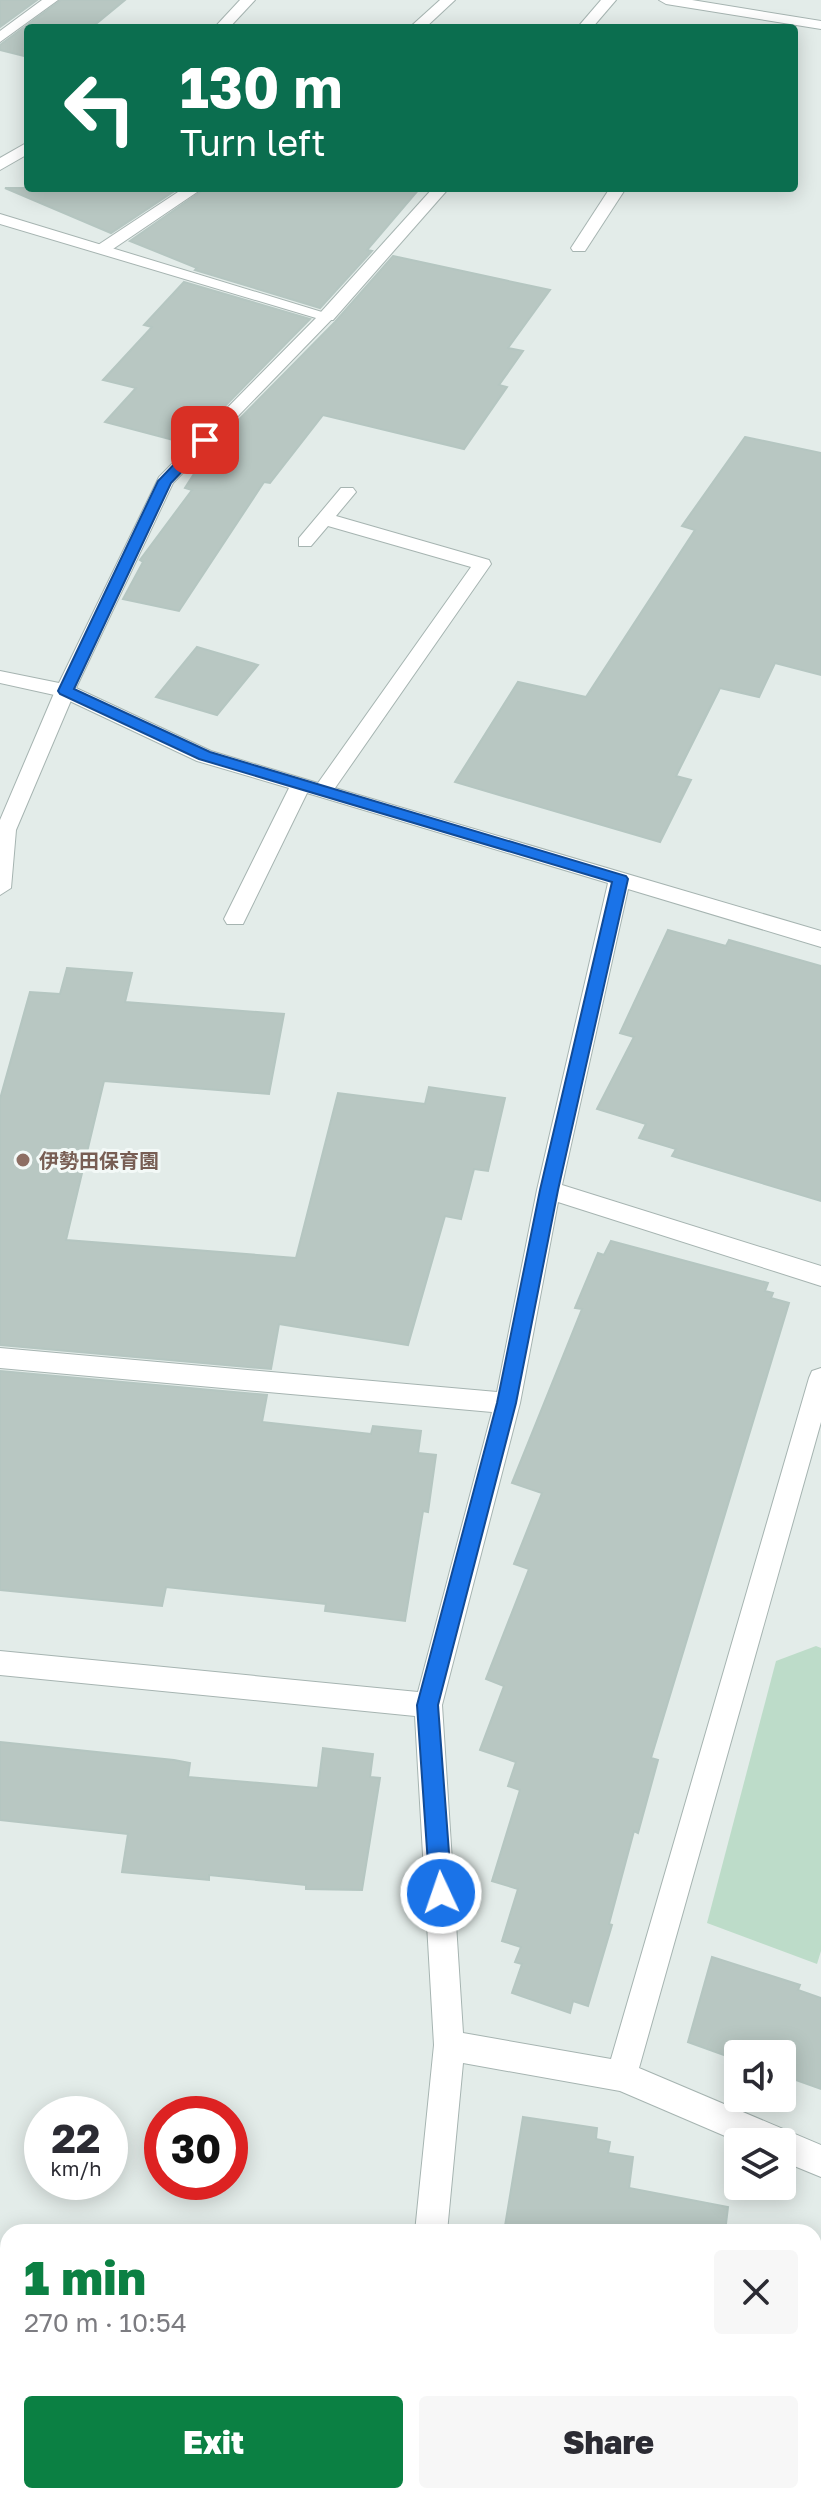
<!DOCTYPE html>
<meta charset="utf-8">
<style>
body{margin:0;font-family:"Golos Text","Noto Sans JP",sans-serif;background:#f7f7f7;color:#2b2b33;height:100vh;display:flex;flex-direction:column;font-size:30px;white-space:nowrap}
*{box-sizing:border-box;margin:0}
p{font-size:26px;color:#7c7c81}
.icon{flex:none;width:44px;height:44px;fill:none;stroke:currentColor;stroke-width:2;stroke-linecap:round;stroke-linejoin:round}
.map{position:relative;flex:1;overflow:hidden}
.details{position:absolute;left:0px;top:2224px;width:822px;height:280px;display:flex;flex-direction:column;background:#fff;border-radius:24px 24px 0 0;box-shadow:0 4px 20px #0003}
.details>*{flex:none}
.top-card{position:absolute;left:24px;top:24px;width:774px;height:168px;border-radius:8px;box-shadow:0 4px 20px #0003;background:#0b6e4f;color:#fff;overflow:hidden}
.controls{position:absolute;left:724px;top:2040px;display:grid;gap:16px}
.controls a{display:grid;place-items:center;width:72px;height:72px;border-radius:8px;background:#fff;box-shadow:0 4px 20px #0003;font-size:40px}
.speed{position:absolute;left:24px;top:2096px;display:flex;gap:16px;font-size:40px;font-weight:700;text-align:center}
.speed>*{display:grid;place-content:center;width:104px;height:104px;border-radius:50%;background:#fff;box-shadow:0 4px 20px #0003;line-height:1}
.speed small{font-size:20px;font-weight:400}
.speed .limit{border:12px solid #d22;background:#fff;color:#111}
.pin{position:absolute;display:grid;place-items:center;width:68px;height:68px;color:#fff;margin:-34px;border-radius:16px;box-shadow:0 4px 12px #0006}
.me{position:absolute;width:88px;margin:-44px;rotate:357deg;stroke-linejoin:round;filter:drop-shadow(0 0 6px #0008)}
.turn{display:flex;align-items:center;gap:28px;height:168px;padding:0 24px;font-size:36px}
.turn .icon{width:104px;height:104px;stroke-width:2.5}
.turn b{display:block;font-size:56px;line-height:68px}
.round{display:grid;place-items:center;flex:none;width:84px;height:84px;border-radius:8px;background:#f7f7f7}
.overview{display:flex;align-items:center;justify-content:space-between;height:136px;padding:0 24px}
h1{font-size:48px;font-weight:800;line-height:60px;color:#0b8043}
.action{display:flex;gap:16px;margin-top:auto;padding:16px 24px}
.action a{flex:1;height:92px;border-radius:8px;background:#0b8043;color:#fff;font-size:32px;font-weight:800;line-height:92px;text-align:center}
.action a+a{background:#f7f7f7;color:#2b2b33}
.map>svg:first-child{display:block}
.green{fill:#bddcc9}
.building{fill:#b8c7c2;stroke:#b5c6c1;stroke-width:2}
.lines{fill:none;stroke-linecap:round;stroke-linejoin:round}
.lane-casing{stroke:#a6b4b1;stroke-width:2}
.street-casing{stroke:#a6b4b1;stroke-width:2}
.lane{fill:#fff;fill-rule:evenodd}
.street{fill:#fff;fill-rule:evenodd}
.route{fill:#1a73e8;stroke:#114b97;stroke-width:2}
.education-dot{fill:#8d6e63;stroke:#f3f9f7;stroke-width:3}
.labels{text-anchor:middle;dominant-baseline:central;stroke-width:6;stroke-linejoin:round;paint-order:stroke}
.education-label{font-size:20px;font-weight:bold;fill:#785e54;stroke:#f3f9f7;text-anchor:start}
</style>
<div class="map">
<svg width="821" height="2504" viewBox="0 0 821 2504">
<rect width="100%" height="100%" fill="#e3ece9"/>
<polygon class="green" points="816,1646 821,1648 821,1951 817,1964 707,1923 776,1661"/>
<g class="building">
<polygon points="0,0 37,0 0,27"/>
<polygon points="61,0 125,0 91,28 28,28 28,57 0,50 0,45"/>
<polygon points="5,188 179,188 111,233"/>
<polygon points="206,188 420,188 367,250 372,251 320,308 195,270 197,268 130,241"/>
<polygon points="393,256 550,290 508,348 523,351 499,385 507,387 464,449 323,415 270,483 264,482 179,611 123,599 143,562 140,560 192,490 185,488 210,449 335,322"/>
<polygon points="184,282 310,319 188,444 105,422 136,388 103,380 152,327 144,325"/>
<polygon points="745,437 821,453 821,675 775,663 759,697 720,688 676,776 691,780 660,842 455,782 518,682 586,697 695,530 682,526"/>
<polygon points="197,647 258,665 217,715 156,697"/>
<polygon points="668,930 726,946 729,940 821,966 821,1201 672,1156 676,1149 639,1138 646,1124 597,1109 634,1037 620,1033"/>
<polygon points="67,968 132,973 125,1002 284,1014 269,1094 104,1081 66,1240 296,1258 338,1093 425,1104 429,1087 505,1098 488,1171 474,1169 461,1219 445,1216 408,1345 279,1324 271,1369 0,1345 0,1099 30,992 60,994"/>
<polygon points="611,1241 768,1283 765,1291 773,1293 771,1298 789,1303 651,1758 658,1760 638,1833 634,1831 609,1924 612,1925 588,2006 573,2001 570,2013 512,1993 522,1964 515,1962 521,1947 502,1941 518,1889 492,1881 520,1790 508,1786 516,1762 480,1750 504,1686 486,1679 529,1569 514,1564 542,1493 512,1483 582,1309 575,1308 598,1253 604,1255"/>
<polygon points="0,1371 267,1395 262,1422 371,1434 373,1426 421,1431 418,1453 436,1455 428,1512 423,1511 405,1621 325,1611 326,1604 166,1587 162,1606 0,1590"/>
<polygon points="0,1742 174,1760 190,1763 188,1777 318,1788 323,1748 373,1754 370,1777 380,1778 362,1890 306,1889 306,1885 209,1875 209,1880 122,1872 128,1834 0,1820"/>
<polygon points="712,1957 800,1985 798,1990 821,1998 821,2089 782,2075 782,2054 738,2054 738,2060 688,2042"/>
<polygon points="523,2117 597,2128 596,2139 610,2142 608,2153 633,2157 629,2188 728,2207 725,2232 504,2232"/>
</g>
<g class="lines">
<defs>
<g id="lane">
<polygon points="440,0 455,0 425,28 409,28"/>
<polygon points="601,0 616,0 592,28 577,28"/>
<polygon points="184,188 203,188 110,251 98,251 98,245"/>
<polygon points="433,188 449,188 333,320 321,320 321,312"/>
<polygon points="65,685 75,691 16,830 11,888 0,895 0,820 55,691"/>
</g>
<g id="street">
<polygon points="42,0 58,0 0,42 0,31"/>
<polygon points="240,0 255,0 229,28 214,28"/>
<polygon points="659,0 692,0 821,21 821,29 666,4"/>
<polygon points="28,142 28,154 0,170 0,158"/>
<polygon points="610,188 626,188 585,251 573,251 571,248"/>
<polygon points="0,214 335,316 173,483 76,688 211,751 318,783 471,567 328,526 311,546 299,546 299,538 341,488 353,488 356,492 336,516 489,560 491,564 335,788 821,931 821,947 628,889 562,1185 821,1266 821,1286 558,1202 520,1403 442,1705 463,2033 611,2059 809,1378 812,1371 821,1368 821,1422 639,2068 821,2145 821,2177 782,2161 782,2142 739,2142 620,2091 463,2063 447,2232 415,2232 434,2045 415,1716 0,1675 0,1651 418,1692 492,1412 0,1368 0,1348 497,1392 537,1190 608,883 307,793 243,924 227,924 224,919 289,788 197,761 59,696 0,683 0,671 59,683 159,477 316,318 0,224"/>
<polygon points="389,2496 423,2496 422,2504 388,2504"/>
</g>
</defs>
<use href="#lane" class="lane-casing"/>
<use href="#street" class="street-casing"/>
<use href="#lane" class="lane"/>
<use href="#street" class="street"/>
</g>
<polygon class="route" points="200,437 212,440 171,483 74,689 210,752 626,876 628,879 558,1190 516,1403 438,1705 452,1893 448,1900 441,1903 433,1900 430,1893 417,1705 497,1403 540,1190 612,882 199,759 60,694 58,691 158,481"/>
<circle class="education-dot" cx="23" cy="1160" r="8"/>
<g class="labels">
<g class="education-label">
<text x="39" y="1160">伊勢田保育園</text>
</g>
</g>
</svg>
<div class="controls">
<a><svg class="icon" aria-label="sound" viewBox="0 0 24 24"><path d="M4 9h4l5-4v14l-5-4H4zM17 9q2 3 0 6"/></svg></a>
<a><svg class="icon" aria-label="layers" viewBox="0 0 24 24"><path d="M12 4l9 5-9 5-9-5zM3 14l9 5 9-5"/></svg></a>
</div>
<div class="speed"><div>22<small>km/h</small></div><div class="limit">30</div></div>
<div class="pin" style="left:205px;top:440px;background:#d93025"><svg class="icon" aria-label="arrive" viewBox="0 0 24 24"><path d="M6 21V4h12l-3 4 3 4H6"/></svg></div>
<svg class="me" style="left:441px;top:1893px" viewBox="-20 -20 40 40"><circle r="17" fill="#1a73e8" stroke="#fff" stroke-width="3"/><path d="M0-11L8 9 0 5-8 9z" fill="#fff"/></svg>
<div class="top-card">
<div class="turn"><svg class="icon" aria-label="left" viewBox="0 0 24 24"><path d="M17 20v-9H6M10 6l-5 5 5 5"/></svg><div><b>130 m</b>Turn left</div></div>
</div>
<section class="details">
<div class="overview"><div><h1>1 min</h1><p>270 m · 10:54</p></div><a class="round"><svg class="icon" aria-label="close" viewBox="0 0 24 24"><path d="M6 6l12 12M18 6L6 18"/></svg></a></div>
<div class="action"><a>Exit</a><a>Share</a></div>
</section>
</div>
